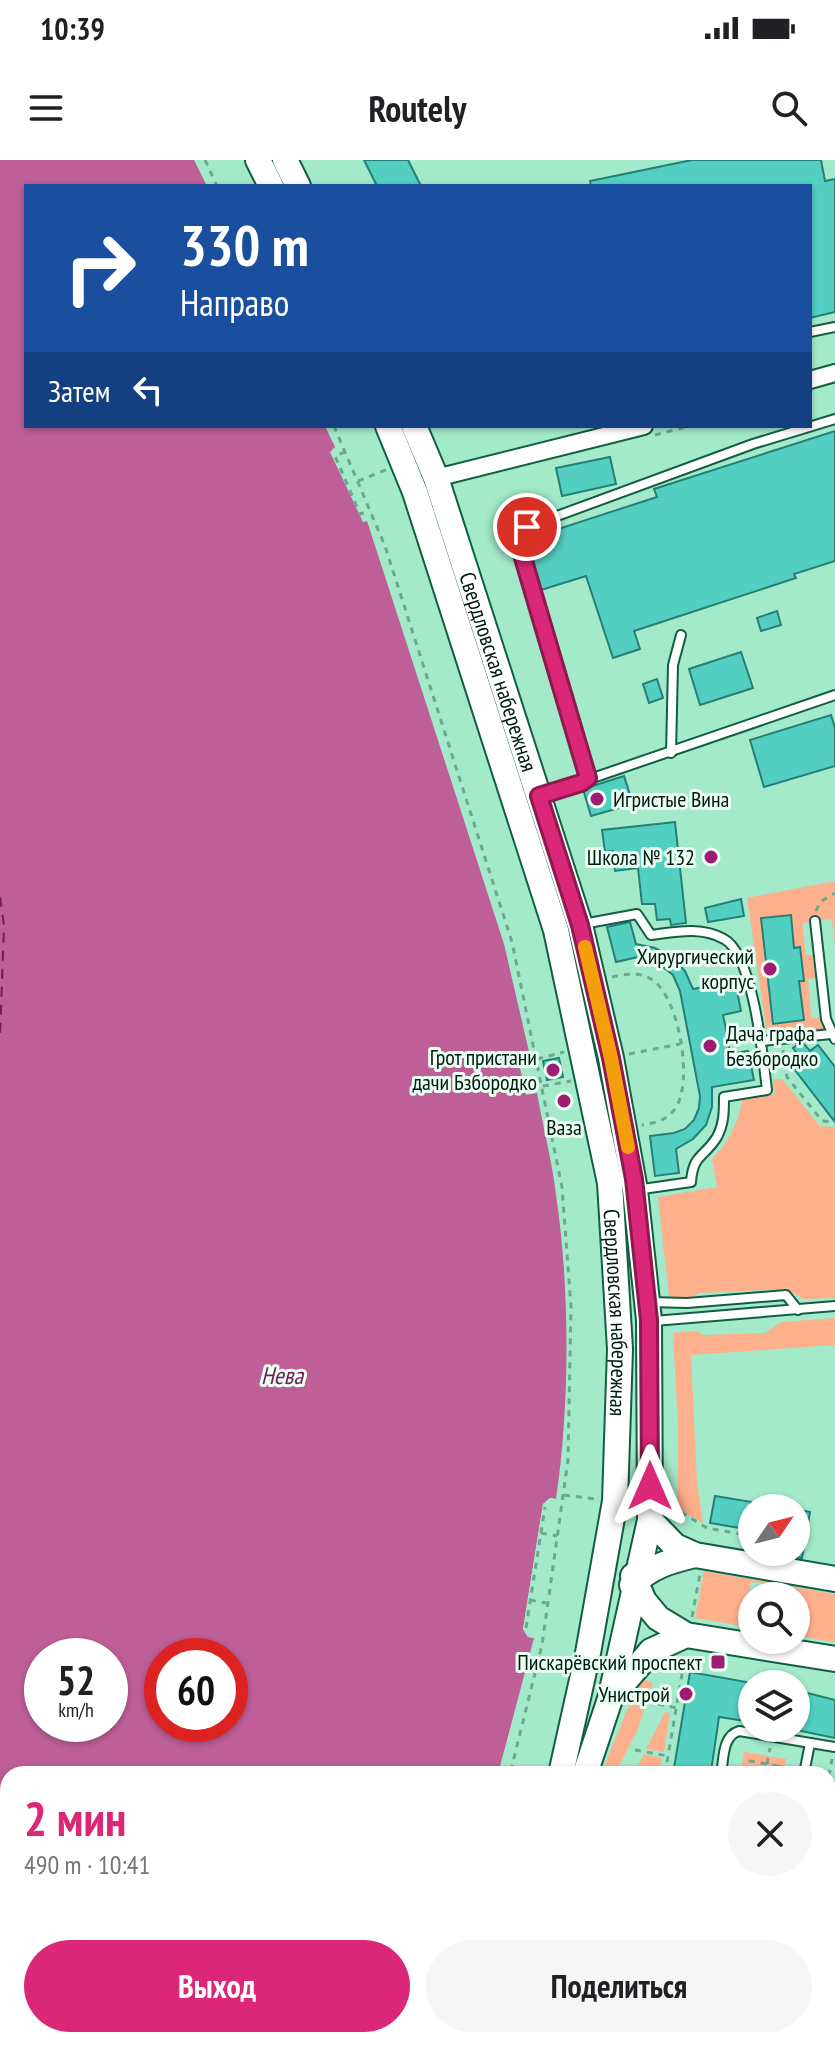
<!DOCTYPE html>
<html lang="ru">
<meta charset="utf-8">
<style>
body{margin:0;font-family:"PT Sans Narrow",sans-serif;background:#f6f6f6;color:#202124;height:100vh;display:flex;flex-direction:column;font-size:30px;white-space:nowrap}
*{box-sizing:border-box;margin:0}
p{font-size:26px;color:#757577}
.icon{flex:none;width:44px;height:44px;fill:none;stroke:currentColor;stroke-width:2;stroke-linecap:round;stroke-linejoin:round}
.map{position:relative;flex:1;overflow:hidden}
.side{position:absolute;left:0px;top:1606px;width:836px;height:282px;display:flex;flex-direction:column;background:#fff;border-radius:24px 24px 0 0;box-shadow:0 2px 6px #0004}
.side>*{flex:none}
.top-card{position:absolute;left:24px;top:24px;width:788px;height:244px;border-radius:0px;box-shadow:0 2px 6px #0004;background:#1a4fa0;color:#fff;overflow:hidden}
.needle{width:52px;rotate:55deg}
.controls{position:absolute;left:738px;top:1334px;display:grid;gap:16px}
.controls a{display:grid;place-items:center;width:72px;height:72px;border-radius:50%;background:#fff;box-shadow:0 2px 6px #0004;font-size:40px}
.speed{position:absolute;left:24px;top:1478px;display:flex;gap:16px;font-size:40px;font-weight:700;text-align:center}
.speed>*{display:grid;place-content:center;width:104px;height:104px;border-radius:50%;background:#fff;box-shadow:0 2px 6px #0004;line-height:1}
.speed small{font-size:20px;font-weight:400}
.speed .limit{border:12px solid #d22;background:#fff;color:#111}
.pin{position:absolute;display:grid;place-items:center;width:68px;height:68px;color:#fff;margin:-34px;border:4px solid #fff;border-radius:50%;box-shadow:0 2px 8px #0007}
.me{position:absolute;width:88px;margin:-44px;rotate:0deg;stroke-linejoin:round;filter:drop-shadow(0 0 6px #0008)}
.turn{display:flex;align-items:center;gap:28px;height:168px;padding:0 24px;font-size:36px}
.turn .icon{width:104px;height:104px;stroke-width:2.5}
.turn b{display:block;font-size:56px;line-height:68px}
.then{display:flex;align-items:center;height:76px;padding:0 24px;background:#0003;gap:16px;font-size:30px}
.round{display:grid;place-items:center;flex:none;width:84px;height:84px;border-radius:42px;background:#f6f6f6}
.summary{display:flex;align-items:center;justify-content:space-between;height:136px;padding:0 24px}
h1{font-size:48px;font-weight:700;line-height:60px;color:#db2777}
.action{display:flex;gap:16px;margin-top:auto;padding:16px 24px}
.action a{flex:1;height:92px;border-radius:48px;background:#db2777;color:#fff;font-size:32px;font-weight:700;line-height:92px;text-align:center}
.action a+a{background:#f6f6f6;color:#202124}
.status{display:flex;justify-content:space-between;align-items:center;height:56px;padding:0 40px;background:#fff;direction:ltr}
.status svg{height:22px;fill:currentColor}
header{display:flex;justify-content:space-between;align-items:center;height:104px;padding:0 24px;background:#fff;font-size:36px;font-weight:700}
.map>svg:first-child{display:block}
.green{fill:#feb08c}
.water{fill:#be5f97;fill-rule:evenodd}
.pier{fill:#a2eaca}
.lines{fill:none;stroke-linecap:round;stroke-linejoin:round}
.ferry{stroke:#741c55;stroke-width:2;stroke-dasharray:10 8;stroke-linecap:butt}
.building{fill:#53cfc2;stroke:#257f76;stroke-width:2}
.service-casing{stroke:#115e44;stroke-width:12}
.minor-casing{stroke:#115e44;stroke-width:20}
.primary-casing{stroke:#115e44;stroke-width:28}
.path{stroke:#6da78d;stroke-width:3;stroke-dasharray:6 6;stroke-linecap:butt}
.service{stroke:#fff;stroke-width:8}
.minor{stroke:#fff;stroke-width:16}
.primary{stroke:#fff;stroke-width:24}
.route-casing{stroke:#8e194d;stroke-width:20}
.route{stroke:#db2777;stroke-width:14}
.slow{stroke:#f59e0b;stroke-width:14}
.poi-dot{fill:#9c1d72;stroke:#eafef4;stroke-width:3}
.labels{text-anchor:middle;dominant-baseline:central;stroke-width:6;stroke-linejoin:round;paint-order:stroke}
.street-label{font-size:22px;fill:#001a0f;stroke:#eafef4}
.poi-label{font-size:22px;fill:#001a0f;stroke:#eafef4;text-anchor:end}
.water-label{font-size:24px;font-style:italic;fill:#741c55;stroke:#eafef4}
</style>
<div class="status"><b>10:39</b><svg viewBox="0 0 49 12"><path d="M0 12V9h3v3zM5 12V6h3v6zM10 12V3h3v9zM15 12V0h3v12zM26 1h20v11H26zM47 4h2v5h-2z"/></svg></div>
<header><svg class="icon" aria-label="menu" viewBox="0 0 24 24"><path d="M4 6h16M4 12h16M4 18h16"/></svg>Routely<svg class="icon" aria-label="search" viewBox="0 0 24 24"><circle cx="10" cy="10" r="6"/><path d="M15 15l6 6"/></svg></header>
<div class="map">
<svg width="835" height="1887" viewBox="0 0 835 1887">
<rect width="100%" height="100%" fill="#a2eaca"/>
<g class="green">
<polygon points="835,721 835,786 832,759 802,763 806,795 813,795 816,818 808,819 811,858 822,857 824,869 767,873 747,738"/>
<path d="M773 919H782L820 966 835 967V1138L803 1139 787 1129 698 1133 693 1137 672 1138 669 1136 658 1037 717 1027 712 999C729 982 738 963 743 938L775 934Z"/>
<polygon points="835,1158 835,1185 691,1195 697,1323 703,1363 678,1349 678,1266 673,1173 696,1171 704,1175 765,1173 781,1162"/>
<polygon points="704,1411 835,1434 835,1482 796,1476 796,1436 761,1436 762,1423 751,1422 745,1461 741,1466 695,1458"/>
<polygon points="640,1518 653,1523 637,1571 615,1614 601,1614"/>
<polygon points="665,1552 670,1553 664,1592 646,1589"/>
<polygon points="744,1592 786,1599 784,1614 741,1614"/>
<polygon points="644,1594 662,1598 660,1614 634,1614"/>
</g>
<path class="water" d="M0 0H194L207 26H26V266H325L335 287 330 292 363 362 367 361 504 784 530 896 518 899 526 935 537 933C543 967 552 1001 556 1035 570 1128 570 1245 556 1339L550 1338 543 1344 523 1469 528 1477 534 1478 498 1614H8V1880H381L378 1887H0ZM42 1496H110V1564H42ZM162 1496H230V1564H162Z"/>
<polygon class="pier" points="550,1338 556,1339 555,1343 546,1346 527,1468 531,1474 534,1474 534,1478 528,1477 523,1469 543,1344"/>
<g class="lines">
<polyline class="ferry" points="0,737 4,765 0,877"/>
</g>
<g class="building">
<polygon points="364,0 408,0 421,26 377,26"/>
<polygon points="692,0 821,0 825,21 835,19 835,152 810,158 810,26 591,26 590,21"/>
<polygon points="835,271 835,401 794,414 796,418 634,471 640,489 613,498 586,416 541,430 530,389 546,384 544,379 557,375 555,370 657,337 654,329"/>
<polygon points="610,297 616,324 562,336 556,308"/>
<polygon points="777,451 781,465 761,471 757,458"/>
<polygon points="741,492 753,528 700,545 689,509"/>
<polygon points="657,519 663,538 649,543 643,524"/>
<polygon points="831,555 835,568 835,606 764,627 750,580"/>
<polygon points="624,616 633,644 591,656 583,629"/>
<polygon points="675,662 686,763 671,765 670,759 657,760 655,744 642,744 638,708 615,711 613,691 605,692 602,670"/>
<polygon points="741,739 744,756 708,762 705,748"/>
<polygon points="791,755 794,788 800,787 804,821 799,821 804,860 773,864 761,758"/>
<polygon points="630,762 636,784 655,788 672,797 685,811 693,829 735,821 741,851 723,855 727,874 730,894 748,891 754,920 712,927 712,947 706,965 693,979 676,989 679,1013 655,1016 650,976 674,973 685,969 694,960 699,948 700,936 680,831 673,815 655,801 638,797 616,802 607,767"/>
<polygon points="798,884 804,884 810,891 818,885 835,907 835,962 791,905 800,898 793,888"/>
<polygon points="559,898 563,917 547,920 543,901"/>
<polygon points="715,1336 752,1342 752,1370 710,1363"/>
<polygon points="796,1349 810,1352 802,1398 796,1397"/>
<polygon points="690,1512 752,1523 752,1562 719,1557 711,1612 707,1611 706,1614 673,1614"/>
<polygon points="796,1530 835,1540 835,1578 796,1570"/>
</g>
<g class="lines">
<defs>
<g id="service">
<polyline points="810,172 835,167"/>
<polyline points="671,593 673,505 681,475"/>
<polyline points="588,618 518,381 527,367 753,284 835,259"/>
<polyline points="543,635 835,535"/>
<polyline points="815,761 826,859 835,879"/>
<path d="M583 764 637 754 651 775C675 772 701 766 724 779 753 794 763 897 767 930L724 937C724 952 724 964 717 977 704 998 693 994 691 1022L636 1030"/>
<polyline points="761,881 831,874"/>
<polyline points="650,1142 687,1143 786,1135 798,1150"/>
<polyline points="654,1161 835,1146"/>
<path d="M721 1614C724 1599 722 1576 739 1571L835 1587"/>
<polyline points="804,1614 810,1583"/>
<polyline points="828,1820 835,1822"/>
<polyline points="828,1880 835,1881"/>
<polyline points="554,1887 558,1880"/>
</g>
<g id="minor">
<polyline points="810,220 835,213"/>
<polyline points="436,318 644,266"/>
</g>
<g id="primary">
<polyline points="258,0 271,26"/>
<polyline points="285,0 298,26"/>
<path id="s1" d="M388 266 415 332 556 770 610 1023 620 1189 615 1341 588 1493 561 1614"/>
<path id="s2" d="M414 266 436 318 580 765 611 898 635 1030 649 1160 650 1360 610 1539 585 1614"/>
<polyline points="650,1360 675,1386 695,1395 835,1419"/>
<polyline points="633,1416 644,1441 658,1458 686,1475 835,1499"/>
<path d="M632 1425C651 1406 670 1401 695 1395"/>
<polyline points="614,1534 651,1491 686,1475"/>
<polyline points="457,1887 460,1880"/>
<polyline points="477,1887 480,1880"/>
</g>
</defs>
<use href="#service" class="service-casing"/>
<use href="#minor" class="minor-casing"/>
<use href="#primary" class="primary-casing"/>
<g class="path">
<polyline points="205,0 217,26"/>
<polyline points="334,266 385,386 512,782 562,1027 571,1147 568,1300 542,1485 510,1614"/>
<polyline points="655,275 690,266"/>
<polyline points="345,292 335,296 360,354 369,351"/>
<polyline points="358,321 388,309"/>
<polyline points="816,751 820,742 835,733"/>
<path d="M612 817C626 814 641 811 654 821 679 840 694 922 675 949 667 960 655 963 642 965"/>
<polyline points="783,890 787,917 822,961 835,962"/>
<polyline points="629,894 680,884"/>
<polyline points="537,899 564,892"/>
<polyline points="543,926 571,921"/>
<polyline points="564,1335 596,1339"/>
<polyline points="671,1346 707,1368 752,1376"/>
<polyline points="541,1373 557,1376"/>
<polyline points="530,1440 546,1443"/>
<polyline points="692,1457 700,1414"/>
<polyline points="526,1468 545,1347"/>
<polyline points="658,1544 677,1548"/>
<polyline points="635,1590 668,1596"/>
<polyline points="767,1604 770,1588"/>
<polyline points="777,1606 793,1609"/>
<polyline points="734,1608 749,1611"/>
<polyline points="665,1614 685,1496"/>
<polyline points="748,1614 750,1601 777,1606 776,1614"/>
<polyline points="829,1616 832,1599"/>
<polyline points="828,1684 835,1686"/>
<polyline points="830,1738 835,1710"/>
<polyline points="835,1739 832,1753 835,1761"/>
<polyline points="835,1772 833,1787 835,1787"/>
<polyline points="833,1809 835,1797"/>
<polyline points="828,1839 835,1841"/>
<polyline points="828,1844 835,1847"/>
<polyline points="828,1850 835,1852"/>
<polyline points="572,1880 578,1884"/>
<polyline points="641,1884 644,1887"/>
<polyline points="392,1887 396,1880"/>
<polyline points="404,1887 405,1880"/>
<polyline points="531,1887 534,1880"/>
<polyline points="647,1887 665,1882 694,1887"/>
<polyline points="726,1887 727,1886"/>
</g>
<use href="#service" class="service"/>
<use href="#minor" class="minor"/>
<use href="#primary" class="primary"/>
</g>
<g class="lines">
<defs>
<polyline id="route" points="527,367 518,381 588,618 581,623 539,636 580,765 611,898 634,1019 649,1160 650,1326"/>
</defs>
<use href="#route" class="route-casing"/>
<use href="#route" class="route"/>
<polyline class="slow" points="585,787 611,898 628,987"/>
</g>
<g class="poi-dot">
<circle cx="597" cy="639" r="8"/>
<circle cx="711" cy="697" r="8"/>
<circle cx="770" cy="809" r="8"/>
<circle cx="710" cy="886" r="8"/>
<circle cx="553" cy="910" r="8"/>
<circle cx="564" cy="941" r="8"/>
<rect x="710" y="1494" width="16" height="16" rx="4"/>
<circle cx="686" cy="1534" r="8"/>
</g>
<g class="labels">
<g class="street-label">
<text stroke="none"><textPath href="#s2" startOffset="260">Свердловская набережная</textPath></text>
<text stroke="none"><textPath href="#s1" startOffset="920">Свердловская набережная</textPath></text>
</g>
<g class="poi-label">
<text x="613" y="639" text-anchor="start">Игристые Вина</text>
<text x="695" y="697">Школа № 132</text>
<text x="754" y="796">Хирургический<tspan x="754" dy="25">корпус</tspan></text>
<text x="726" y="873" text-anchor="start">Дача графа<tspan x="726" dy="25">Безбородко</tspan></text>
<text x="537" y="897">Грот пристани<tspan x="537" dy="25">дачи Бзбородко</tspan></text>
<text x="564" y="967" text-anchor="middle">Ваза</text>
<text x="702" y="1502">Пискарёвский проспект</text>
<text x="670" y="1534">Унистрой</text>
</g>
<g class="water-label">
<text x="282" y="1215">Нева</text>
</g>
</g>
</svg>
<div class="controls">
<a><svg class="needle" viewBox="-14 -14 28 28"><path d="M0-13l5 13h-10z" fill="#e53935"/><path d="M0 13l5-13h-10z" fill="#757577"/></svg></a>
<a><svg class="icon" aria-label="search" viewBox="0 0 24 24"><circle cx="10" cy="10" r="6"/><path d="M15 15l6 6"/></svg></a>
<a><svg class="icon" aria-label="layers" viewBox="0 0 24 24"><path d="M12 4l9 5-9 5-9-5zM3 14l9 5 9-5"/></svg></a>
</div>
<div class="speed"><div>52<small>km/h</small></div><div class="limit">60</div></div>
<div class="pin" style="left:527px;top:367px;background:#d93025"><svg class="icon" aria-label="arrive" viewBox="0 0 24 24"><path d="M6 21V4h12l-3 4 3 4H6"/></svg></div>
<svg class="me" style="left:650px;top:1326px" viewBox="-20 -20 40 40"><path d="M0-17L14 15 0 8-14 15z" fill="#db2777" stroke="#fff" stroke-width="4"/></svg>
<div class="top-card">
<div class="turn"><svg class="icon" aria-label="right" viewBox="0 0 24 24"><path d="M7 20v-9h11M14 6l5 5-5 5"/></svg><div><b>330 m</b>Направо</div></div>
<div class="then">Затем<svg class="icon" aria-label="left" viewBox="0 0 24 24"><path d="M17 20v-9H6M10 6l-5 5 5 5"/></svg></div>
</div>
<section class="side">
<div class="summary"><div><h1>2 мин</h1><p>490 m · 10:41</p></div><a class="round"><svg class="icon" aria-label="close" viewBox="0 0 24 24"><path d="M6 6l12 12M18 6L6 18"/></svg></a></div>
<div class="action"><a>Выход</a><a>Поделиться</a></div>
</section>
</div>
